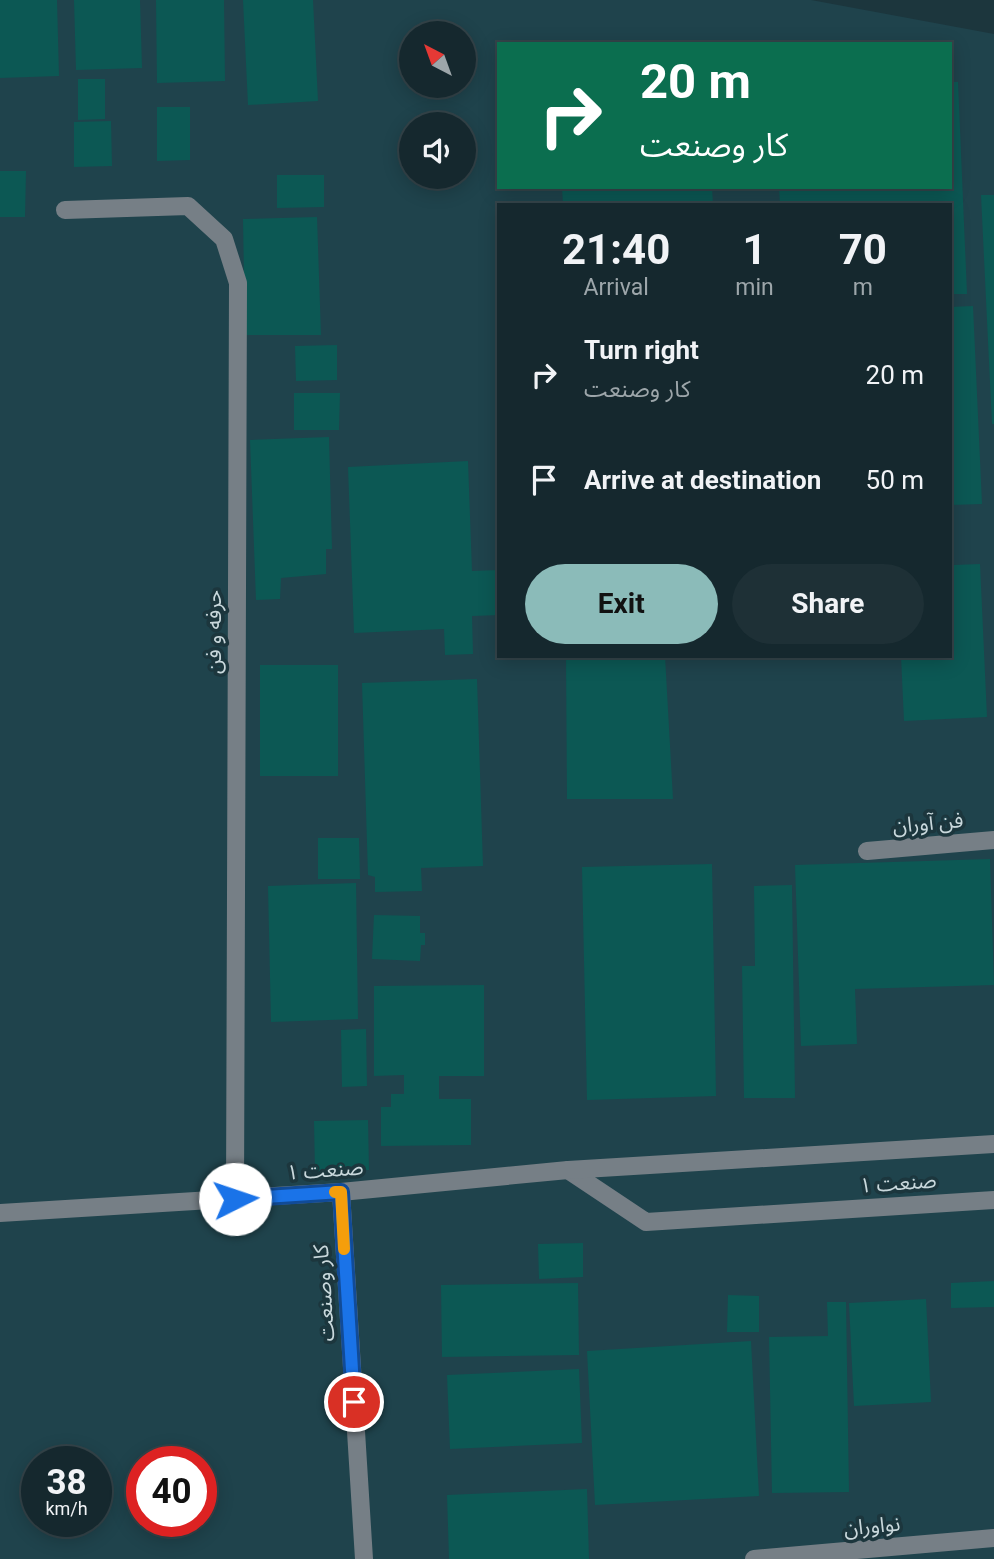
<!DOCTYPE html>
<meta charset="utf-8">
<style>
body{margin:0;font-family:Roboto,"Noto Sans Arabic",sans-serif;background:#1e3036;color:#f1f3f6;height:100vh;display:flex;flex-direction:column;font-size:26px;white-space:nowrap}
*{box-sizing:border-box;margin:0}
p{font-size:23px;color:#9da6aa}
.icon{flex:none;width:38px;height:38px;fill:none;stroke:currentColor;stroke-width:2;stroke-linecap:round;stroke-linejoin:round}
.map{position:relative;flex:1;overflow:hidden}
.panel{position:absolute;left:497px;top:203px;width:455px;height:455px;display:flex;flex-direction:column;background:#15282e;border-radius:0px;box-shadow:0 4px 18px #0003,0 0 0 2px #34444a}
.panel>*{flex:none}
.hud{position:absolute;left:497px;top:42px;width:455px;height:147px;border-radius:0px;box-shadow:0 4px 18px #0003,0 0 0 2px #34444a;background:#0b6e4f;color:#fff;overflow:hidden}
.needle{width:46px;rotate:319deg}
.buttons{position:absolute;left:399px;top:21px;display:grid;gap:14px}
.buttons a{display:grid;place-items:center;width:77px;height:77px;border-radius:50%;background:#15282e;box-shadow:0 4px 18px #0003,0 0 0 2px #34444a;font-size:35px}
.speed{position:absolute;left:21px;top:1446px;display:flex;gap:14px;font-size:35px;font-weight:700;text-align:center}
.speed>*{display:grid;place-content:center;width:91px;height:91px;border-radius:50%;background:#15282e;box-shadow:0 4px 18px #0003,0 0 0 2px #34444a;line-height:1}
.speed small{font-size:18px;font-weight:400}
.speed .limit{border:10px solid #d22;background:#fff;color:#111}
.pin{position:absolute;display:grid;place-items:center;width:60px;height:60px;color:#fff;margin:-30px;border:4px solid #fff;border-radius:50%;box-shadow:0 2px 7px #0007}
.me{position:absolute;width:77px;margin:-38px;rotate:86deg;stroke-linejoin:round;filter:drop-shadow(0 0 5px #0008)}
.turn{display:flex;align-items:center;gap:24px;height:147px;padding:0 28px;font-size:32px}
.turn .icon{width:91px;height:91px;stroke-width:2.5}
.turn b{display:block;font-size:49px;line-height:60px}
.eta{display:flex;justify-content:space-evenly;align-items:center;height:119px;text-align:center}
.eta b{font-size:42px;font-weight:700;line-height:49px}
.primary-button{display:flex;gap:14px;margin-top:auto;padding:14px 28px}
.primary-button a{flex:1;height:80px;border-radius:42px;background:#8bbbb9;color:#111;font-size:28px;font-weight:700;line-height:80px;text-align:center}
.primary-button a+a{background:#1e3036;color:#f1f3f6}
ul{padding:0;list-style:none}
li{display:flex;align-items:center;gap:21px;height:105px;padding:0 28px}
li div{flex:1}
li b{display:block;font-size:26px}
li em{font-style:normal}
.map>svg:first-child{display:block}
.built{fill:#1f434c;fill-rule:evenodd}
.building{fill:#0c5854}
.lines{fill:none;stroke-linecap:round;stroke-linejoin:round}
.minor{stroke:#767f86;stroke-width:18}
.route-casing{stroke:#114b97;stroke-width:18}
.route{stroke:#1a73e8;stroke-width:12}
.slow{stroke:#f59e0b;stroke-width:12}
.labels{text-anchor:middle;dominant-baseline:central;stroke-width:7;stroke-linejoin:round;paint-order:stroke}
.street-label{font-size:21px;fill:#c9d8dc;stroke:#1c363d}
</style>
<div class="map">
<svg width="994" height="1559" viewBox="0 0 994 1559">
<rect width="100%" height="100%" fill="#1c363d"/>
<path class="built" d="M0 0H811L994 34V1559H0ZM411 33H464V86H411ZM499 44H950V187H499ZM411 124H464V177H411ZM499 205H950V656H499ZM37 1461H96V1521H37ZM142 1461H201V1521H142Z"/>
<g class="building">
<polygon points="0,0 57,0 59,76 0,78"/>
<polygon points="74,0 140,0 142,68 76,70"/>
<polygon points="156,0 224,0 225,81 157,83"/>
<polygon points="243,0 313,0 318,101 248,105"/>
<polygon points="78,79 105,79 105,119 78,120"/>
<polygon points="950,82 958,82 967,294 950,294 950,205 780,205 779,187 950,187"/>
<polygon points="157,107 190,107 190,160 157,161"/>
<polygon points="111,121 112,166 74,167 74,122"/>
<polygon points="0,171 26,171 25,217 0,217"/>
<polygon points="277,175 324,175 324,207 277,208"/>
<polygon points="562,187 712,187 713,205 563,205"/>
<polygon points="981,195 994,195 994,424 992,424"/>
<polygon points="317,217 321,335 245,335 243,219"/>
<polygon points="973,306 982,504 950,505 950,307"/>
<polygon points="337,345 337,380 296,381 295,346"/>
<polygon points="294,393 340,393 339,430 294,430"/>
<polygon points="329,437 332,549 326,549 326,574 281,578 280,599 256,600 250,440"/>
<polygon points="468,461 472,571 499,570 499,615 472,616 473,654 445,655 444,629 354,633 348,467"/>
<polygon points="950,525 952,525 954,565 980,564 987,717 904,721 901,656 950,656"/>
<polygon points="566,656 665,656 673,799 567,799"/>
<rect x="260" y="665" width="78" height="111"/>
<polygon points="477,679 483,866 421,868 422,891 375,892 375,877 368,875 362,683"/>
<polygon points="318,838 359,838 360,879 318,879"/>
<polygon points="990,859 994,985 855,989 857,1044 801,1046 795,865"/>
<polygon points="712,864 716,1096 587,1100 582,867"/>
<polygon points="356,883 358,1019 271,1022 268,886"/>
<polygon points="792,885 795,1098 744,1098 742,966 755,966 754,886"/>
<polygon points="374,915 420,916 420,933 425,933 425,945 421,945 420,961 372,959"/>
<polygon points="484,985 484,1076 439,1076 439,1099 471,1099 471,1145 381,1146 381,1107 391,1107 391,1094 404,1094 404,1075 374,1076 374,986"/>
<polygon points="366,1029 367,1086 342,1087 341,1030"/>
<polygon points="368,1120 369,1170 315,1172 314,1121"/>
<polygon points="583,1243 583,1277 539,1279 538,1244"/>
<polygon points="994,1281 994,1307 951,1308 951,1283"/>
<polygon points="578,1283 579,1355 442,1357 441,1285"/>
<polygon points="728,1295 759,1296 759,1332 727,1332"/>
<polygon points="926,1299 931,1402 854,1406 849,1303"/>
<polygon points="827,1302 846,1302 849,1492 772,1493 769,1337 828,1336"/>
<polygon points="751,1341 759,1496 595,1505 587,1351"/>
<polygon points="579,1369 582,1443 450,1449 447,1375"/>
<polygon points="587,1489 589,1559 449,1559 447,1495"/>
</g>
<g class="lines">
<g class="minor">
<polyline points="65,210 188,206 224,239 238,283 235,1199"/>
<polyline points="867,851 994,840"/>
<polyline points="568,1170 646,1222 994,1200"/>
<polyline points="341,1192 364,1559"/>
<polyline points="0,1213 341,1192 568,1170 994,1144"/>
<polyline points="754,1559 994,1538"/>
</g>
</g>
<g class="lines">
<defs>
<polyline id="route" points="235,1199 341,1192 354,1402"/>
</defs>
<use href="#route" class="route-casing"/>
<use href="#route" class="route"/>
<polyline class="slow" points="335,1192 341,1192 344,1249"/>
</g>
<g class="labels">
<g class="street-label">
<text transform="translate(214 632) rotate(-90)">حرفه و فن</text>
<text transform="translate(928 823) rotate(-5)">فن آوران</text>
<text transform="translate(325 1170) rotate(-4)">صنعت ۱</text>
<text transform="translate(898 1183) rotate(-4)">صنعت ۱</text>
<text transform="translate(324 1293) rotate(-94)">کار وصنعت</text>
<text transform="translate(872 1526) rotate(-5)">نواوران</text>
</g>
</g>
</svg>
<div class="buttons">
<a><svg class="needle" viewBox="-14 -14 28 28"><path d="M0-13l5 13h-10z" fill="#e53935"/><path d="M0 13l5-13h-10z" fill="#9da6aa"/></svg></a>
<a><svg class="icon" aria-label="sound" viewBox="0 0 24 24"><path d="M4 9h4l5-4v14l-5-4H4zM17 9q2 3 0 6"/></svg></a>
</div>
<div class="speed"><div>38<small>km/h</small></div><div class="limit">40</div></div>
<div class="pin" style="left:354px;top:1402px;background:#d93025"><svg class="icon" aria-label="arrive" viewBox="0 0 24 24"><path d="M6 21V4h12l-3 4 3 4H6"/></svg></div>
<svg class="me" style="left:235px;top:1199px" viewBox="-20 -20 40 40"><circle r="19" fill="#fff"/><path d="M0-13L10 11 0 6-10 11z" fill="#1a73e8"/></svg>
<div class="hud">
<div class="turn"><svg class="icon" aria-label="right" viewBox="0 0 24 24"><path d="M7 20v-9h11M14 6l5 5-5 5"/></svg><div><b>20 m</b>کار وصنعت</div></div>
</div>
<section class="panel">
<div class="eta">
<div><b>21:40</b><p>Arrival</p></div>
<div><b>1</b><p>min</p></div>
<div><b>70</b><p>m</p></div>
</div>
<ul>
<li><svg class="icon" aria-label="right" viewBox="0 0 24 24"><path d="M7 20v-9h11M14 6l5 5-5 5"/></svg><div><b>Turn right</b><p>کار وصنعت</p></div><em>20 m</em></li>
<li><svg class="icon" aria-label="arrive" viewBox="0 0 24 24"><path d="M6 21V4h12l-3 4 3 4H6"/></svg><div><b>Arrive at destination</b></div><em>50 m</em></li>
</ul>
<div class="primary-button"><a>Exit</a><a>Share</a></div>
</section>
</div>
